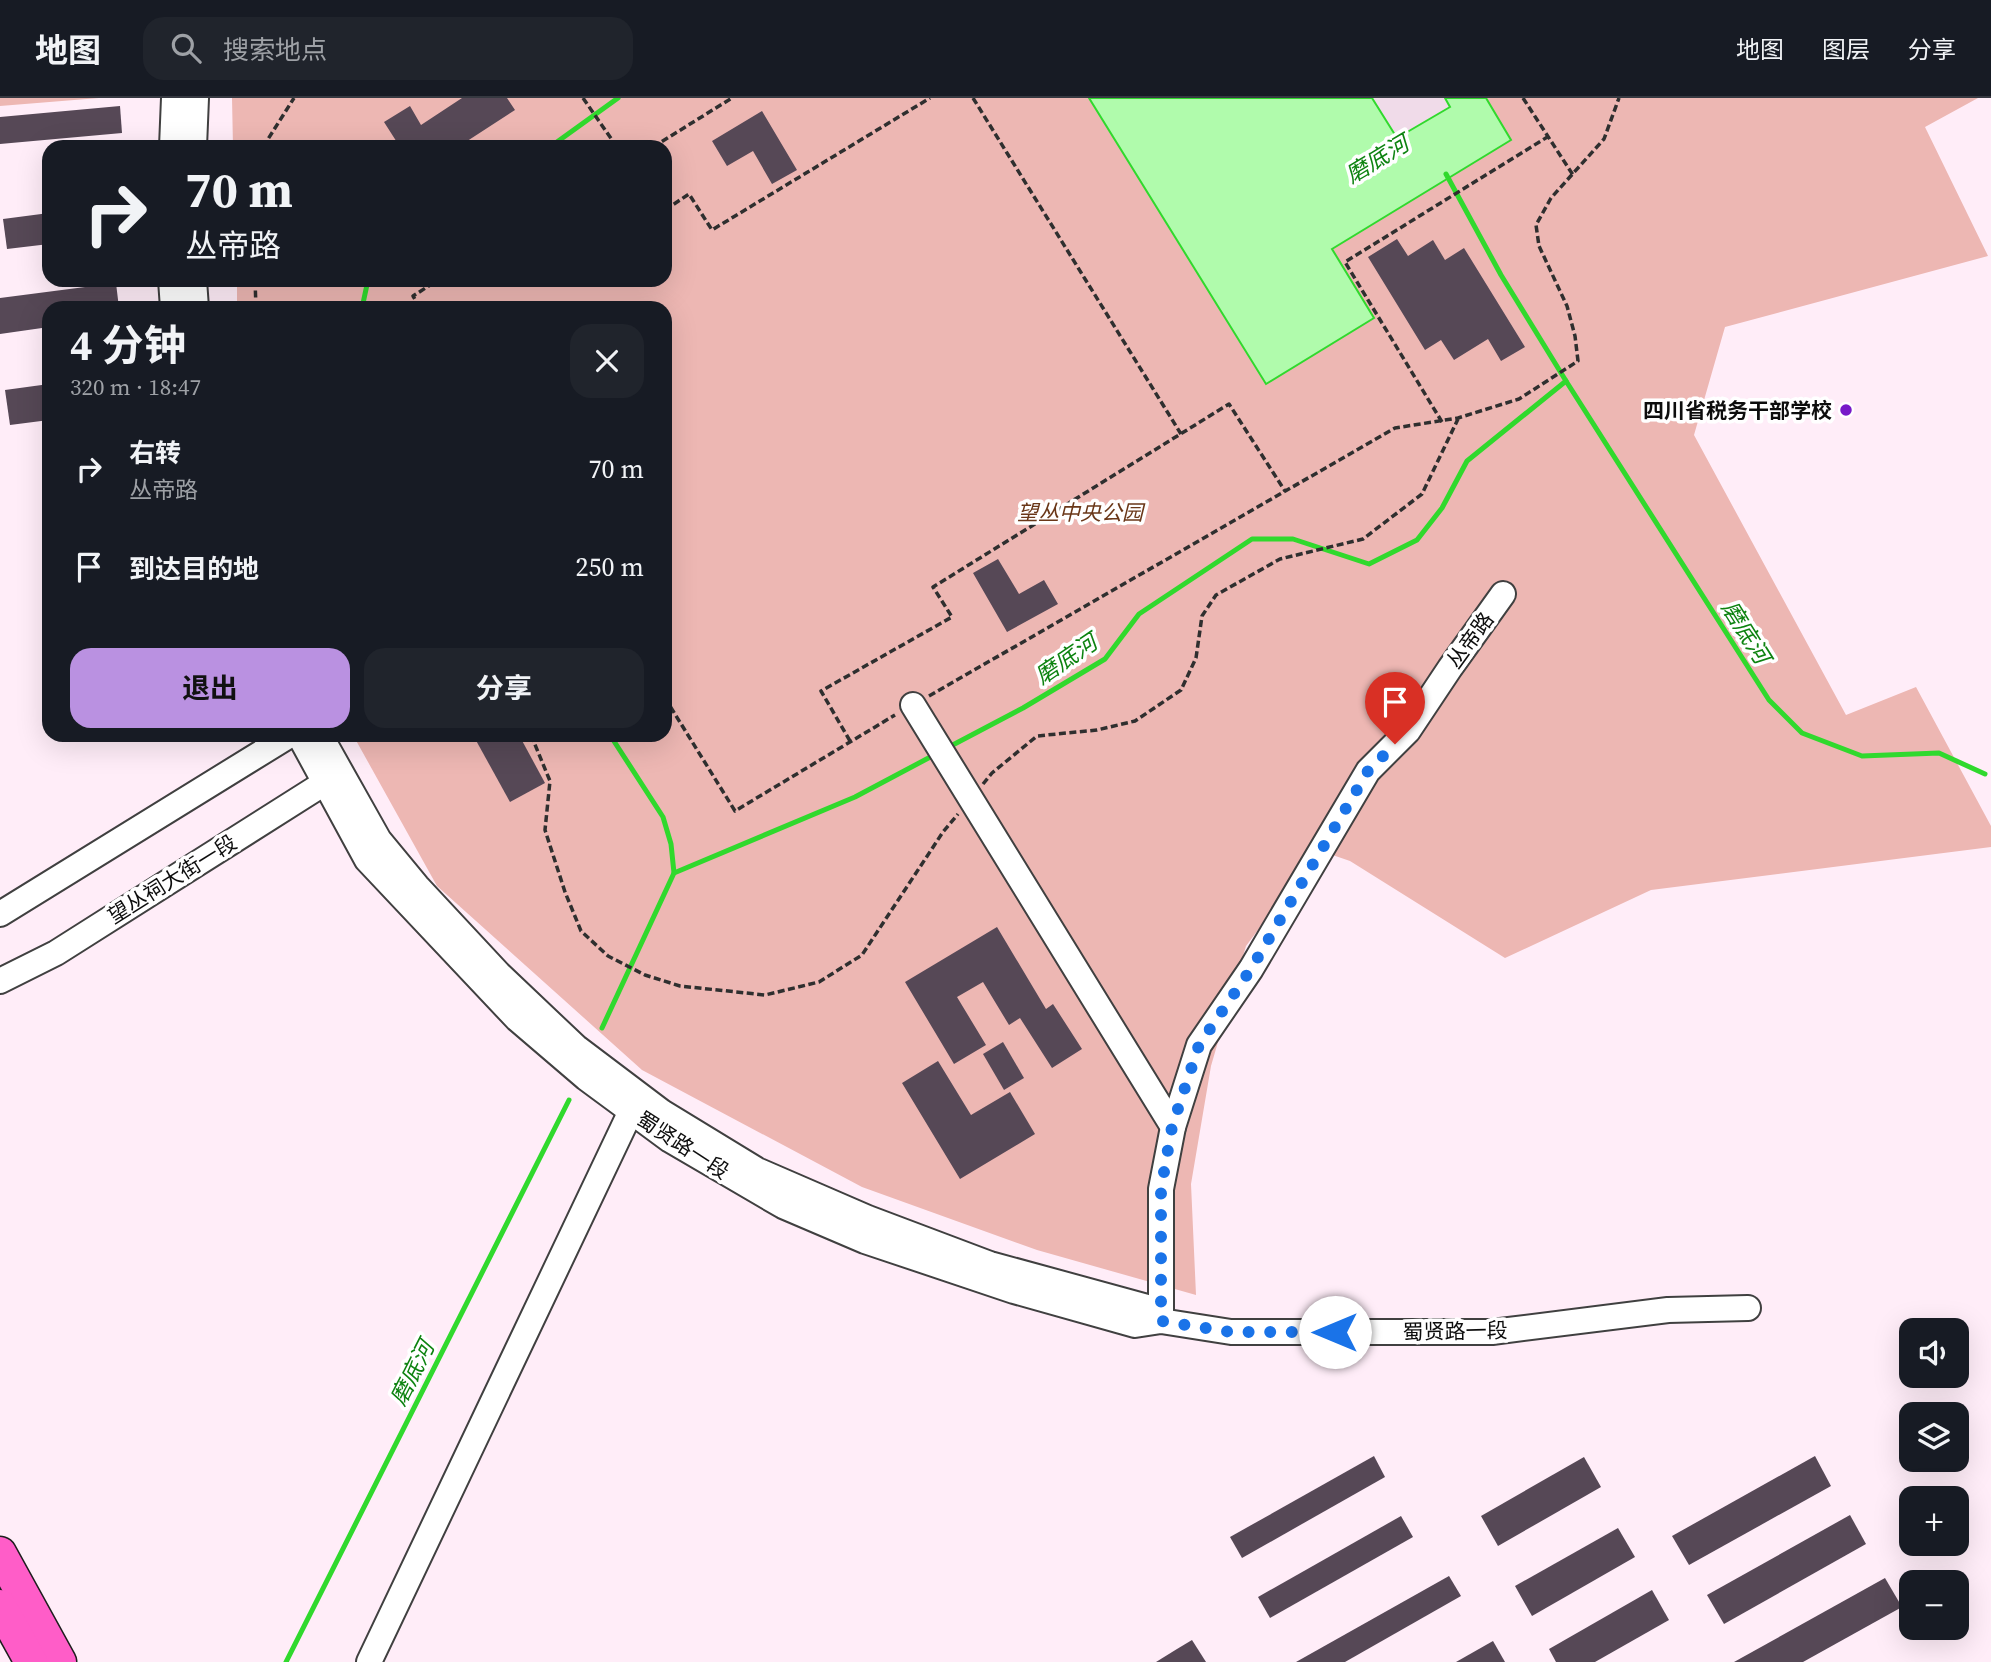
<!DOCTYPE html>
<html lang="zh">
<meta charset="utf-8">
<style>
body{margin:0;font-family:"Source Serif 4","Noto Sans SC",serif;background:#20242c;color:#f1f3f6;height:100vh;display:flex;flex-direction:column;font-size:26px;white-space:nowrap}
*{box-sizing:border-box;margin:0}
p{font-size:23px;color:#9ea1a6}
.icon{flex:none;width:38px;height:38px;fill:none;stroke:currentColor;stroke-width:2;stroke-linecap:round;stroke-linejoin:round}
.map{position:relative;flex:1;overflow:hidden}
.details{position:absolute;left:42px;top:203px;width:630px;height:441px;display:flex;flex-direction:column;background:#171b24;border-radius:21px;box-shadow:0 7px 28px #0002}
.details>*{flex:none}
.hud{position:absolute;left:42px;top:42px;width:630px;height:147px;border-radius:21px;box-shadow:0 7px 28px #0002;background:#171b24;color:#f1f3f6;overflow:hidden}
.controls{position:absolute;left:1899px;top:1220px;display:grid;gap:14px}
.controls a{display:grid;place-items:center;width:70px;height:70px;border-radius:14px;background:#171b24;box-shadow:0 7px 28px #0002;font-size:35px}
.pin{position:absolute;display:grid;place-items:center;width:60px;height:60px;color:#fff;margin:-72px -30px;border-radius:50% 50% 50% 0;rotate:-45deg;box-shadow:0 0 7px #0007}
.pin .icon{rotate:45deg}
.me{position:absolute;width:77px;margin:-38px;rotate:270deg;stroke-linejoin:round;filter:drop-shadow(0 0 5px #0008)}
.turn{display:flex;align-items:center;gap:24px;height:147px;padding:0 28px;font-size:32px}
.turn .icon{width:91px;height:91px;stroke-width:2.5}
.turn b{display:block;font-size:49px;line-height:60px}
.round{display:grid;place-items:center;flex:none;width:74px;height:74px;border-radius:21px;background:#20242c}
.headline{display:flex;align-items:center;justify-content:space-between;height:119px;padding:0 28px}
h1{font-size:42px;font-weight:700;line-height:52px}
.action{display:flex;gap:14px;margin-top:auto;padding:14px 28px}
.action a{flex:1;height:80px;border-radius:21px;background:#ba91e1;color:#111;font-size:28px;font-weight:700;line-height:80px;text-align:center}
.action a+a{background:#20242c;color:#f1f3f6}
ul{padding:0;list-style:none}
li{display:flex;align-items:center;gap:21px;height:98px;padding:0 28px}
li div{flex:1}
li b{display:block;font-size:26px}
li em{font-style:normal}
header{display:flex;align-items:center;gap:42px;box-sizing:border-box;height:98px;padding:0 35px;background:#171b24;border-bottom:2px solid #363941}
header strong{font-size:33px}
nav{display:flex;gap:38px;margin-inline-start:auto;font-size:24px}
.search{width:490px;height:63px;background:#20242c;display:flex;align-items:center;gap:18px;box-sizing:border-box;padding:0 24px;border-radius:21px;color:#9ea1a6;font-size:26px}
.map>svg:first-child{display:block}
.green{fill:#edb7b3}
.plaza{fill:#f0dbe9}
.water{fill:#b0fbac;stroke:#30d92d;stroke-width:2}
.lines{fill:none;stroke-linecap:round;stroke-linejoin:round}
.stream{stroke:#30d92d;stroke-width:5}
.building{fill:#564856}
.minor-casing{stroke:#404040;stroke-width:28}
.major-casing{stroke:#1e1e1e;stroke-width:35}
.path{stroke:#2f2f2f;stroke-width:3.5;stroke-dasharray:7 3.5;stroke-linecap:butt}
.minor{stroke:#fff;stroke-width:24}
.major{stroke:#ff5dc8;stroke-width:32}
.route{stroke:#1a73e8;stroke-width:12;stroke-dasharray:0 21.6}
.poi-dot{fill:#7719c8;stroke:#fff;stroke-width:2.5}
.labels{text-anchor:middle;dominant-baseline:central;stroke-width:7;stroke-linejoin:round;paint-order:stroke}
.poi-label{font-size:21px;font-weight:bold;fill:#0d0d0d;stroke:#fff;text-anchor:end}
.park-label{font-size:21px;font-style:italic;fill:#6a3718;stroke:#fff}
.street-label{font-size:21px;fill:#0d0d0d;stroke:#fff}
.water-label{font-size:23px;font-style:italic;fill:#0d8310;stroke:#fff}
</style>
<header>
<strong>地图</strong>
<div class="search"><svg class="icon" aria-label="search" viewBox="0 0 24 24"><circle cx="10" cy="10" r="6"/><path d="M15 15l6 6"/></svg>搜索地点</div>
<nav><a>地图</a><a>图层</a><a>分享</a></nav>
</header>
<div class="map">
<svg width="1991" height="1564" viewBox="0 0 1991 1564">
<rect width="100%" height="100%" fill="#ffedf8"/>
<g class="green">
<polygon points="0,0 99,0 0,8"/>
<polygon points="232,0 1978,0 1925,29 1988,158 1725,229 1694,337 1846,617 1916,589 1991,728 1991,749 1651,792 1505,860 1350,763 1318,752 1246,848 1211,968 1191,1086 1196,1197 1037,1152 862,1089 642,972 437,788 353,637 665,637 665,210 237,210 237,182 665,182 665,49 233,49"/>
</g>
<polygon class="plaza" points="1372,0 1445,0 1450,9 1397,41"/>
<polygon class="water" points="1089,0 1372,0 1397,40 1450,9 1445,0 1486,0 1511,42 1332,151 1374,220 1266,286"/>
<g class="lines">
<g class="stream">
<polyline points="550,49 618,0"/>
<polyline points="362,210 368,182"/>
<polyline points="1566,283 1769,602 1802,635 1862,658 1939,655 1985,676"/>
<polyline points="610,637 663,719 671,746 674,775"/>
<polyline points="947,650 1023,610 1105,561 1139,516 1252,441 1293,441 1369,466 1417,442 1442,410 1467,363 1566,283 1501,177 1446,76"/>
<polyline points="602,930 674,775 855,699 936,656"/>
<polyline points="286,1564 569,1002"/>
</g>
</g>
<g class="building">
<polygon points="462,0 507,0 515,12 458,49 400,49 384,24 410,8 421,27"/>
<polygon points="120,8 122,35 0,46 0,19"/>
<polygon points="762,13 797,72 772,86 753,53 727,68 712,43"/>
<polygon points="49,115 49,146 7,151 3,121"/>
<polygon points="1397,141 1408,158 1433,142 1445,162 1464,150 1525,249 1501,263 1488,241 1454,262 1441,242 1425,252 1368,159"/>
<polygon points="116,185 119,210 49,210 49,229 0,236 0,200"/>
<polygon points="49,286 49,322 10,327 5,292"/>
<polygon points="998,461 1019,496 1044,482 1058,506 1007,534 973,475"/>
<polygon points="473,637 519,637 545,685 510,704"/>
<polygon points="997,829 1046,911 1053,906 1082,951 1052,970 1020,920 1009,927 983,884 957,899 986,947 954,966 905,884"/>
<polygon points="1003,944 1024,980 1004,992 983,956"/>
<polygon points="938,963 971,1017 1010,994 1035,1036 960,1081 902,985"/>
<polygon points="1374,1358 1385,1379 1242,1460 1230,1439"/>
<polygon points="1815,1358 1831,1388 1689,1467 1672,1438"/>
<polygon points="1584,1359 1601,1389 1498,1448 1481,1418"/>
<polygon points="1850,1417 1866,1446 1724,1526 1707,1497"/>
<polygon points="1401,1418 1413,1439 1270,1520 1258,1499"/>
<polygon points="1618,1430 1635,1459 1532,1518 1515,1488"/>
<polygon points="1449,1478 1461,1498 1345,1564 1296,1564"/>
<polygon points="1885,1480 1902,1509 1803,1564 1734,1564"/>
<polygon points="1652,1492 1669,1522 1595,1564 1556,1564 1549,1551"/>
<polygon points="1192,1542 1206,1564 1156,1564 1177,1551"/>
<polygon points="1493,1543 1505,1564 1456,1564"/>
</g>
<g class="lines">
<defs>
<g id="minor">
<polyline points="172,49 174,0"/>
<polyline points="194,49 196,0"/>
<polyline points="171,182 173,210"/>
<polyline points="194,182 196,210"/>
<polyline points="913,607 1173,1029"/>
<polyline points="299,637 367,762 517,921 586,980 670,1042 783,1108 865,1143 1014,1193 1135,1227 1161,1223 1231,1234 1492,1234 1668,1212 1748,1210"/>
<polyline points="320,637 379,742 417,788 499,876 576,949 662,1014 757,1072 868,1120 990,1166 1151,1210 1161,1223"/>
<polyline points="0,816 290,637"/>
<polyline points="0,883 56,855 337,677"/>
<polyline points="1161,1223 1161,1091 1173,1029 1199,947 1251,871 1368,673 1408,633 1450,570 1503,496"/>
<polyline points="369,1564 631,1013"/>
</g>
<g id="major">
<polyline points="0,1455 60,1564"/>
<polyline points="0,1508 31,1564"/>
</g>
</defs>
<use href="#minor" class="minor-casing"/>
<use href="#major" class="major-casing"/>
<g class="path">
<polyline points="583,0 617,49"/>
<polyline points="973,0 1181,336"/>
<polyline points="1523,0 1573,77"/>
<polyline points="263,49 294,0"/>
<polyline points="653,49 732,0"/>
<polyline points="665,112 689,96 712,132 930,0"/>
<polyline points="255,182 256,210"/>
<polyline points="420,210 413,198 438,182"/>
<polyline points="1442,324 1345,164 1549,38"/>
<polyline points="929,598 1395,330 1458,320 1519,301 1578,263 1575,238 1567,208 1539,148 1536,127 1551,100 1604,41 1619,0"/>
<polyline points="665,600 735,713 895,617"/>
<polyline points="531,637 550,683 545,732 565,794 581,833 608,858 645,877 680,888 765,897 819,884 862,857 943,734 958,716"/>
<polyline points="850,643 821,593 952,519 933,489 1229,306 1285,393"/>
<polyline points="983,686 992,675 1037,638 1097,632 1135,623 1181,592 1196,560 1202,518 1216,497 1280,461 1363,441 1422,396 1458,321"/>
</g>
<use href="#minor" class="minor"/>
<use href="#major" class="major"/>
</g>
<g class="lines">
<polyline class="route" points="1335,1234 1231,1234 1161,1223 1161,1091 1172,1029 1199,947 1251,871 1368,673 1395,646"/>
</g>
<circle class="poi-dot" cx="1846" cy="312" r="7"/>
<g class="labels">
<g class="poi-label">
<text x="1832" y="312">四川省税务干部学校</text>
</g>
<g class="park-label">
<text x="1080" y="414">望丛中央公园</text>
</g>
<g class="street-label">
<text transform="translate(1470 542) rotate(-54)">丛帝路</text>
<text transform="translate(172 781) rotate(-32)">望丛祠大街一段</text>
<text transform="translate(683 1047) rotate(33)">蜀贤路一段</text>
<text transform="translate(1455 1233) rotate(-1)">蜀贤路一段</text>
</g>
<g class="water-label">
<text transform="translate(1377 61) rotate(-31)">磨底河</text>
<text transform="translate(1746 534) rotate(58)">磨底河</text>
<text transform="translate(1066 561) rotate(-34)">磨底河</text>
<text transform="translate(412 1275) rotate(-63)">磨底河</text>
</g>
</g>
</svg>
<div class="controls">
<a><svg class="icon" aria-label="sound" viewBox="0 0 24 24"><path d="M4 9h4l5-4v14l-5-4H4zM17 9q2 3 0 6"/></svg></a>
<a><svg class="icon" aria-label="layers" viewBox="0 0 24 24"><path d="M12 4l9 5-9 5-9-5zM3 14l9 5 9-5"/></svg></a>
<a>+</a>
<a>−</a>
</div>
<div class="pin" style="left:1395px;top:646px;background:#d93025"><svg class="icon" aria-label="arrive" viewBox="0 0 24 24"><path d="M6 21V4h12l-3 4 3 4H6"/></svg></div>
<svg class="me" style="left:1335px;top:1234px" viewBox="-20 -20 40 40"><circle r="19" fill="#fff"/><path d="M0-13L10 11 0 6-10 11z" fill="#1a73e8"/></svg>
<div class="hud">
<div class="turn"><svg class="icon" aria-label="right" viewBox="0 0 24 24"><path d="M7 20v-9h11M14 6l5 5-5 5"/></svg><div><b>70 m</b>丛帝路</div></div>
</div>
<section class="details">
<div class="headline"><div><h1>4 分钟</h1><p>320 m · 18:47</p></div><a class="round"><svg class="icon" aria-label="close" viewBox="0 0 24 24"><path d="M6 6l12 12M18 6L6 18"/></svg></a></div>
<ul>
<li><svg class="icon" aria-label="right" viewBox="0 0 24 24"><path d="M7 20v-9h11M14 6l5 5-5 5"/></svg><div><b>右转</b><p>丛帝路</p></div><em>70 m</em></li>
<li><svg class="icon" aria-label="arrive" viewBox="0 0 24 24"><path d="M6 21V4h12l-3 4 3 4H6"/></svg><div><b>到达目的地</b></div><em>250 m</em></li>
</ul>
<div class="action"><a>退出</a><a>分享</a></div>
</section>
</div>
